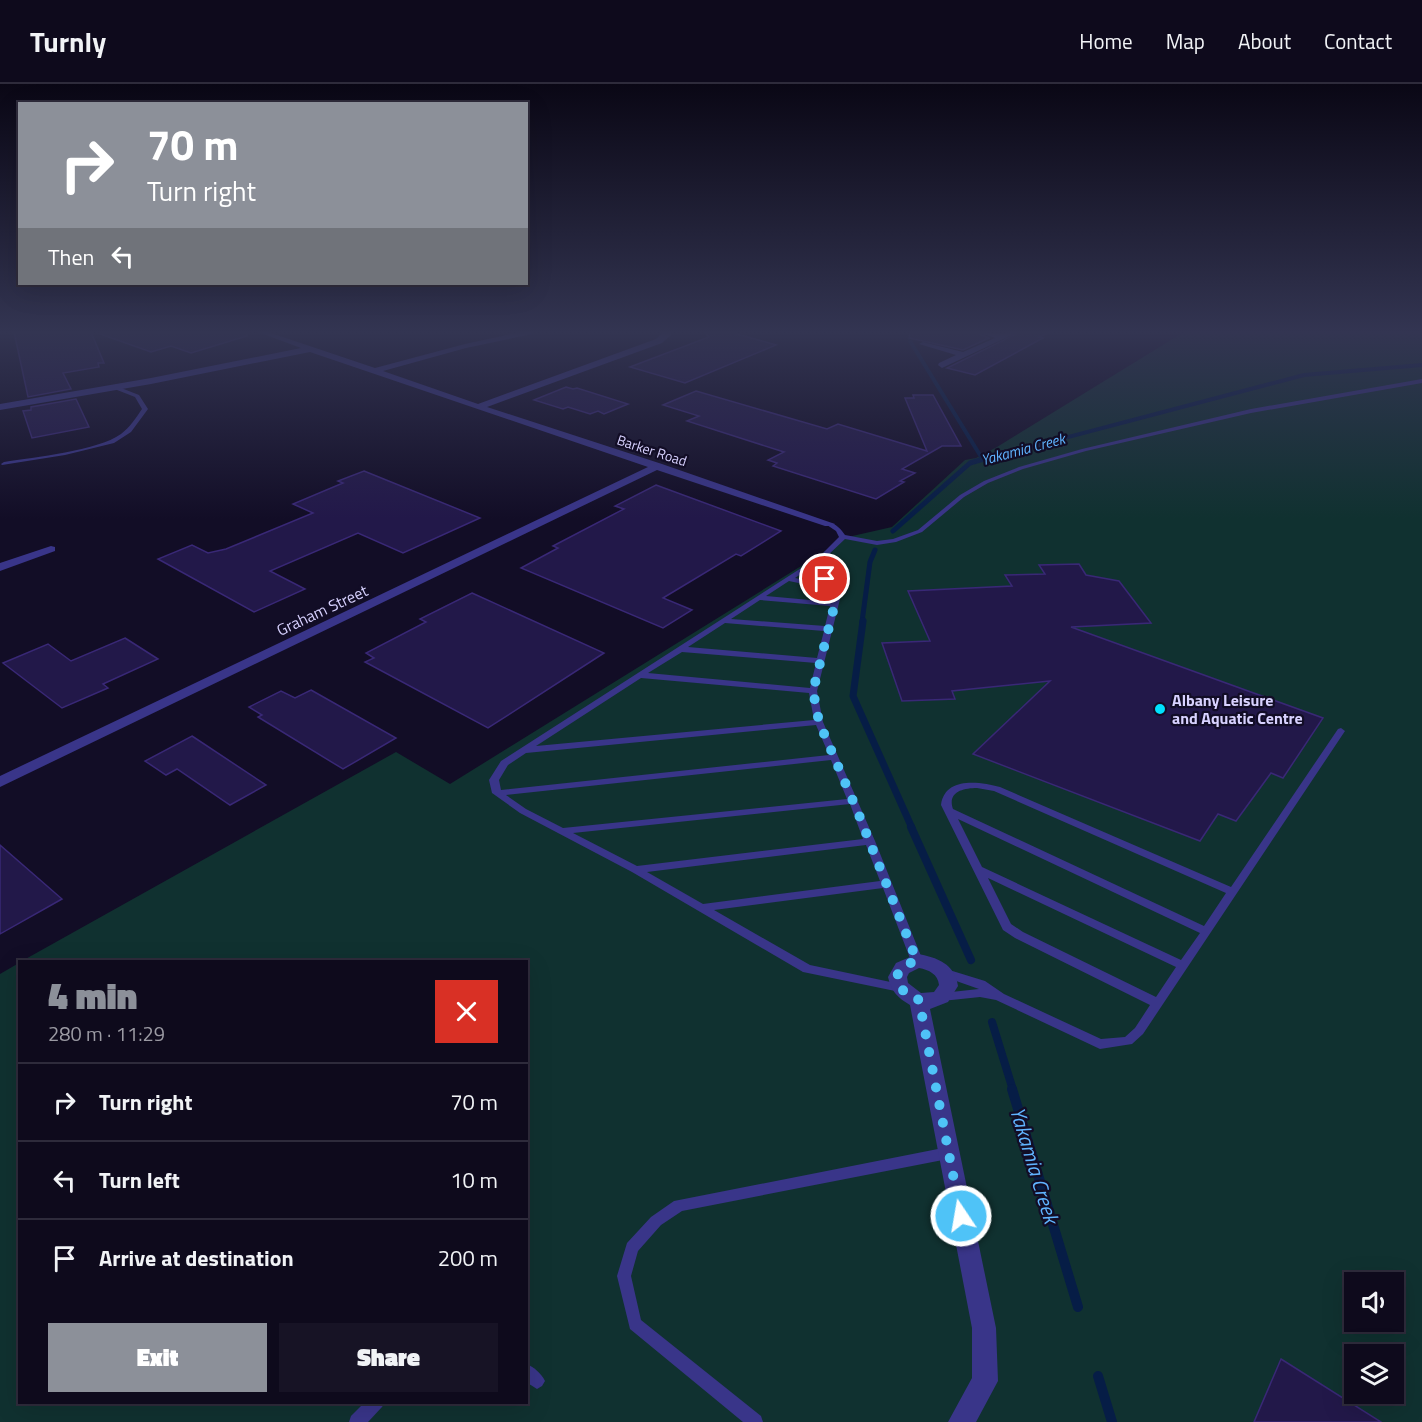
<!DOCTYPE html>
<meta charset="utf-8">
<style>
body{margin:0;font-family:"Titillium Web",sans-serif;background:#171325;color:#f1f3f6;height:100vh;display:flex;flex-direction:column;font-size:22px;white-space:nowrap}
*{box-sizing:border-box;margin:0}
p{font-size:20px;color:#9b9aa3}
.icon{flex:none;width:33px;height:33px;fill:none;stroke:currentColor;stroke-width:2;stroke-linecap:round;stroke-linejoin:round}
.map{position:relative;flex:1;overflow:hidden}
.details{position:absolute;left:18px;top:876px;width:510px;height:444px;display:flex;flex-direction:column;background:#0e0a1c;border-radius:0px;box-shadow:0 6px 24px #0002,0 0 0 2px #2e2b3b}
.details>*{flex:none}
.guide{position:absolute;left:18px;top:18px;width:510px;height:183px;border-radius:0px;box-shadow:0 6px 24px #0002,0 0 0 2px #2e2b3b;background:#8c9099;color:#fff;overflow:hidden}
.tools{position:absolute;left:1344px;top:1188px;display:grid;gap:12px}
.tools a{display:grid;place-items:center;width:60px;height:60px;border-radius:0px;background:#0e0a1c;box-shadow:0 6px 24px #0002,0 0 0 2px #2e2b3b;font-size:30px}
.pin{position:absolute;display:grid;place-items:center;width:51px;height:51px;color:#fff;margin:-26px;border:3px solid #fff;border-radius:50%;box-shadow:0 2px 6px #0007}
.me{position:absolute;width:66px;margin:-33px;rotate:348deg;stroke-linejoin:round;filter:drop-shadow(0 0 4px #0008)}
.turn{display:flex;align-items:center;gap:21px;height:126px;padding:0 30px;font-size:27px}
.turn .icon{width:78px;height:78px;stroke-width:2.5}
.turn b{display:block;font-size:42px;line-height:51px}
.then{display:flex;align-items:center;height:57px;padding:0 30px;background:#0003;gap:12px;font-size:22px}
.round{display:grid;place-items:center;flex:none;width:63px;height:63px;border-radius:0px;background:#171325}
.overview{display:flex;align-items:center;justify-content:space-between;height:102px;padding:0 30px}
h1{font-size:36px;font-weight:800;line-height:45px;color:#8c9099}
.button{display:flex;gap:12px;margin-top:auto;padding:12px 30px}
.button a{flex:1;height:69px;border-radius:0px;background:#8c9099;color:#fff;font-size:24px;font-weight:800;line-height:69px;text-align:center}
.button a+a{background:#171325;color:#f1f3f6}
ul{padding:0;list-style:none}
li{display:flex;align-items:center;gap:18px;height:78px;padding:0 30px;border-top:2px solid #2e2b3b}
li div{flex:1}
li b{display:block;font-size:22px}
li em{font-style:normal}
header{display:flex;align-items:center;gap:36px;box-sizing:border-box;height:84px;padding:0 30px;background:#0e0a1c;border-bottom:2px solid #2e2b3b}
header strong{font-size:28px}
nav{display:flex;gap:33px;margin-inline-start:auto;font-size:21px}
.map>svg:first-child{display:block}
.green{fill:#103130;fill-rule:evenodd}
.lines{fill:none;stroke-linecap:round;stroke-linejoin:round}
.stream-far4{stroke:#061d46;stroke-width:4}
.stream-far3{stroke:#061d46;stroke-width:5}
.stream-far2{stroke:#061d46;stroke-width:7}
.stream-far1{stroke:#061d46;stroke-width:8}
.stream{stroke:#061d46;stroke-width:10}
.building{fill:#221849;stroke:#392876;stroke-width:1.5}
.lane{fill:#393589;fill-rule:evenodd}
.street{fill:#393589;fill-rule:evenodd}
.route{stroke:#4fc3f7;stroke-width:10;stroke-dasharray:0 18}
.poi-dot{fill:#00e1fd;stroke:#120d26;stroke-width:2}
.labels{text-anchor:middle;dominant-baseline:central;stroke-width:4.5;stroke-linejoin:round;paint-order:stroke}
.far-street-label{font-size:14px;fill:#d8d2ff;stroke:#120d26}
.far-water-label{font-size:15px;font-style:italic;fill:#60b4ff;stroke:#120d26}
.street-label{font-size:16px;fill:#d8d2ff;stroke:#120d26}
.poi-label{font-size:16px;font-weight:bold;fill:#d8d2ff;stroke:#120d26;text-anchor:start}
.near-water-label{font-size:21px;font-style:italic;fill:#60b4ff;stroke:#120d26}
</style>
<header>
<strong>Turnly</strong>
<nav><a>Home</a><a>Map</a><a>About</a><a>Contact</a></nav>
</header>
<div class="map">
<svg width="1422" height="1338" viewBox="0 0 1422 1338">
<rect width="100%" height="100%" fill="#120d26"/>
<path class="green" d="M1184 248H1422V1338H0V890L19 879 20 1318H526V878L22 877 396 668 450 700 848 453 892 443 965 376 976 374 997 363ZM1354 1198H1394V1238H1354ZM1354 1270H1394V1310H1354Z"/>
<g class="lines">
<g class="stream-far4">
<polyline points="910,257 983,376"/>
<polyline points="981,376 1304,291 1422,281"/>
</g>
<g class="stream-far3">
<polyline points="893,447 970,379 987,374"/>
<polyline points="862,538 870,478 875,466"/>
</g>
<polyline class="stream-far2" points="863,537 853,612 912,744"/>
<g class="stream-far1">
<polyline points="911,743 971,876"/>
<polyline points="992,938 1013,1006"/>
</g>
<g class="stream">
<polyline points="1012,1005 1078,1223"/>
<polyline points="1098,1292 1112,1338"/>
</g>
</g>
<g class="building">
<polygon points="14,248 91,248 104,279 98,279 99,283 63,289 71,305 28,313"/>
<polygon points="100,248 247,248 247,252 191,269 171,262 151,268 100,250"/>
<polygon points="705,248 730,248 776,261 685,299 630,283 709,253"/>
<polygon points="910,248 975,248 989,254 963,266 909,254"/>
<polygon points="1020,248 1050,248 1039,253 1043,254 975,291 947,284"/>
<polygon points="566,303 573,305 577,304 628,320 604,330 598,327 590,330 568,323 563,325 534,316"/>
<polygon points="696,307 827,345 838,340 927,367 905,314 914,314 913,311 933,311 961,362 942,362 902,385 915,389 900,397 904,398 876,415 773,382 777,379 768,376 784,368 687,337 699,332 663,321"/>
<polygon points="76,315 89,343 32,354 23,327 31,326 31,323"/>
<polygon points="364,387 480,434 403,469 358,449 270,487 305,505 254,528 158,475 192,461 208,469 226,465 313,429 293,420 343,399 338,397"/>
<polygon points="656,401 781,447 741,472 736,470 663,514 692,526 663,544 521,484 558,464 553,462 624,425 615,422"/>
<polygon points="1079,480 1086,491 1119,497 1151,539 1071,543 1323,634 1283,694 1271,689 1236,737 1218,730 1200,757 973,670 1050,597 952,607 955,615 902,617 882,559 930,557 908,507 1012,502 1005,491 1045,490 1039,481"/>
<polygon points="472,509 604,569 488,644 365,578 374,574 366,569 426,538 420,535"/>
<polygon points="125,554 158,575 103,600 108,604 62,624 3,579 48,560 71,577"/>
<polygon points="311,606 396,654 343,685 258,633 262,631 249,623 281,607 295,614"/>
<polygon points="192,652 266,701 230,721 177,685 166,691 145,677"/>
<polygon points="0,761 62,815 0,850"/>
<polygon points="1281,1275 1381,1338 1254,1338"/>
</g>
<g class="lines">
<g class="lane">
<path d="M1422 295V299L1251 329 1086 367 1023 385 988 399 964 413 922 448 896 458 877 461 845 455 826 473 829 495 840 515 817 607 823 638 875 757 923 877 921 880 917 881 913 880 911 877 883 804 714 826 810 881 900 900 904 901 906 904 904 907 900 908 803 888 632 788 520 729 492 709 489 696 501 677 820 472 839 453 836 447 827 441V439C835 438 841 445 845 451L877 457 893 455 918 446 960 411 984 397 1019 383 1082 365 1251 325ZM819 478 821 495 824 500 795 494ZM789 497 827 505 832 515V518L766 512ZM760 516 830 522 825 542 731 535ZM725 539 824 547 817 574 688 563ZM682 568 816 579 810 604 648 589ZM641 594 809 609 814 636 536 662ZM816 641 829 671 501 706 499 696 508 681 526 669ZM831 676 847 715 563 744 526 725 506 711ZM850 720 863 755 637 782 573 749ZM866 761 880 797 703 820 647 788Z"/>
<path d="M112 302H116L139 311 148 325 131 348 114 359 65 371 2 381 1 380 4 378C35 373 97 367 121 350 130 343 136 334 142 325L135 313 112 304Z"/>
<path d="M1341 644 1345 647 1143 950 1132 960 1100 965 996 916 980 913 942 917 938 916 936 913 938 910 942 909 979 905 942 892 940 889 942 886 946 885 985 897 1004 910 1101 955 1125 953 1135 944 1150 921 1015 854 1003 846 941 721C945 692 980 698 1000 703L1231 803 1338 645ZM977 704 994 707 1226 809 1204 842 953 725C947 708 963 704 977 704ZM958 735 1200 849 1181 876 982 783ZM988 794 1176 883 1156 913 1023 848 1011 840Z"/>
<polygon points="948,1063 953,1065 955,1069 953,1073 948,1075 682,1127 661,1141 638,1167 631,1192 641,1236 761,1332 763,1338 743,1338 630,1245 617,1192 627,1159 651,1133 674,1117"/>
<path d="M526 1280C534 1283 541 1289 545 1297L542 1302 537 1305 526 1298Z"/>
<polygon points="365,1318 385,1318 382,1323 368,1338 349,1338 351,1332"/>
</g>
<g class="street">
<polygon points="258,248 268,248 375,284 465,260 520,248 533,248 532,250 466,264 383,287 478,320 656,255 663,248 671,248 671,251 662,259 487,323 662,380 835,440 833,442 825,442 657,386 0,703 0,692 648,383 310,268 151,300 0,326 0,320 151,294 301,264"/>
<polygon points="977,248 1003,250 1009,248 1018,248 942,284 938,281 939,279 956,271 919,260 923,258 963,268 995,254"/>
<polygon points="51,462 55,463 55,467 0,487 0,479"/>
<path d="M917 870C937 873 955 880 958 902L948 918 930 925 996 1244 998 1297 976 1338H948L972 1294V1244L910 921C898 914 891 907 888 893L896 879ZM919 884C929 886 938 890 939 901L934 908 921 909 908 899 907 893 909 889Z"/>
</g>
</g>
<linearGradient id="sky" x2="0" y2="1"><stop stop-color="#0a0715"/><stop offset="0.57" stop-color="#333552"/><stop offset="1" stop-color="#333552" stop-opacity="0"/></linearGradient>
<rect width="1422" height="435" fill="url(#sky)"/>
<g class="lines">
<path class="route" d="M825 495 836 515 813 607 819 638 859 731 917 877C905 880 896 885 897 898L905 909 919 916 961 1132"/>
</g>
<circle class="poi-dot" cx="1160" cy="625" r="6"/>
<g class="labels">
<g class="far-street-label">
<text transform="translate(652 366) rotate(18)">Barker Road</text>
</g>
<g class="far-water-label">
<text transform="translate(1023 365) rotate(-15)">Yakamia Creek</text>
</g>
<g class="street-label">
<text transform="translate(322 526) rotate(-25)">Graham Street</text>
</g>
<g class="poi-label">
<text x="1172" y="616">Albany Leisure<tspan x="1172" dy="18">and Aquatic Centre</tspan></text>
</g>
<g class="near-water-label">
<text transform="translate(1035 1081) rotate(73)">Yakamia Creek</text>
</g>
</g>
</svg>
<div class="tools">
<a><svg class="icon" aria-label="sound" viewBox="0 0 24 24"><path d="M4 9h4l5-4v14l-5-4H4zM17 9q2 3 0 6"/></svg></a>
<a><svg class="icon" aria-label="layers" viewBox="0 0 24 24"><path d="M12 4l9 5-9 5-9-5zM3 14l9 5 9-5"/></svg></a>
</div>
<div class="pin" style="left:825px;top:495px;background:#d93025"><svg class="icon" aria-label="arrive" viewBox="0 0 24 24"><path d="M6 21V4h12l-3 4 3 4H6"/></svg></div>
<svg class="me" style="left:961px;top:1132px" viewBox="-20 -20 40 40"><circle r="17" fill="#4fc3f7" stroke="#fff" stroke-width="3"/><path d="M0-11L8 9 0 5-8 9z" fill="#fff"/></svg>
<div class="guide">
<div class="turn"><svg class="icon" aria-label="right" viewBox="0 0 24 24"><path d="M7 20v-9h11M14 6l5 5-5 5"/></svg><div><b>70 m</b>Turn right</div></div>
<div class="then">Then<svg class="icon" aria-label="left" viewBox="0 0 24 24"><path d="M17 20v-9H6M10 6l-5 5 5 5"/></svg></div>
</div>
<section class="details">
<div class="overview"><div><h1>4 min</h1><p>280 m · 11:29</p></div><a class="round" style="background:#d93025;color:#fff"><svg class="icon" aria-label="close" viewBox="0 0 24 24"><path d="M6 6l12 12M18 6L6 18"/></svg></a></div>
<ul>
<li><svg class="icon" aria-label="right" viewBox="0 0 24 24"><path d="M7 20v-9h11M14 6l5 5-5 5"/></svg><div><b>Turn right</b></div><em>70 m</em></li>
<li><svg class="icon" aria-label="left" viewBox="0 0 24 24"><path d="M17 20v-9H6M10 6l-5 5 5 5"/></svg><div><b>Turn left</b></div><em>10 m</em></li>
<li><svg class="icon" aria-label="arrive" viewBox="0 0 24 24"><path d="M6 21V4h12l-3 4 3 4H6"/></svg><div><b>Arrive at destination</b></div><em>200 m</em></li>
</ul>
<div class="button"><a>Exit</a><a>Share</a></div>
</section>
</div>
